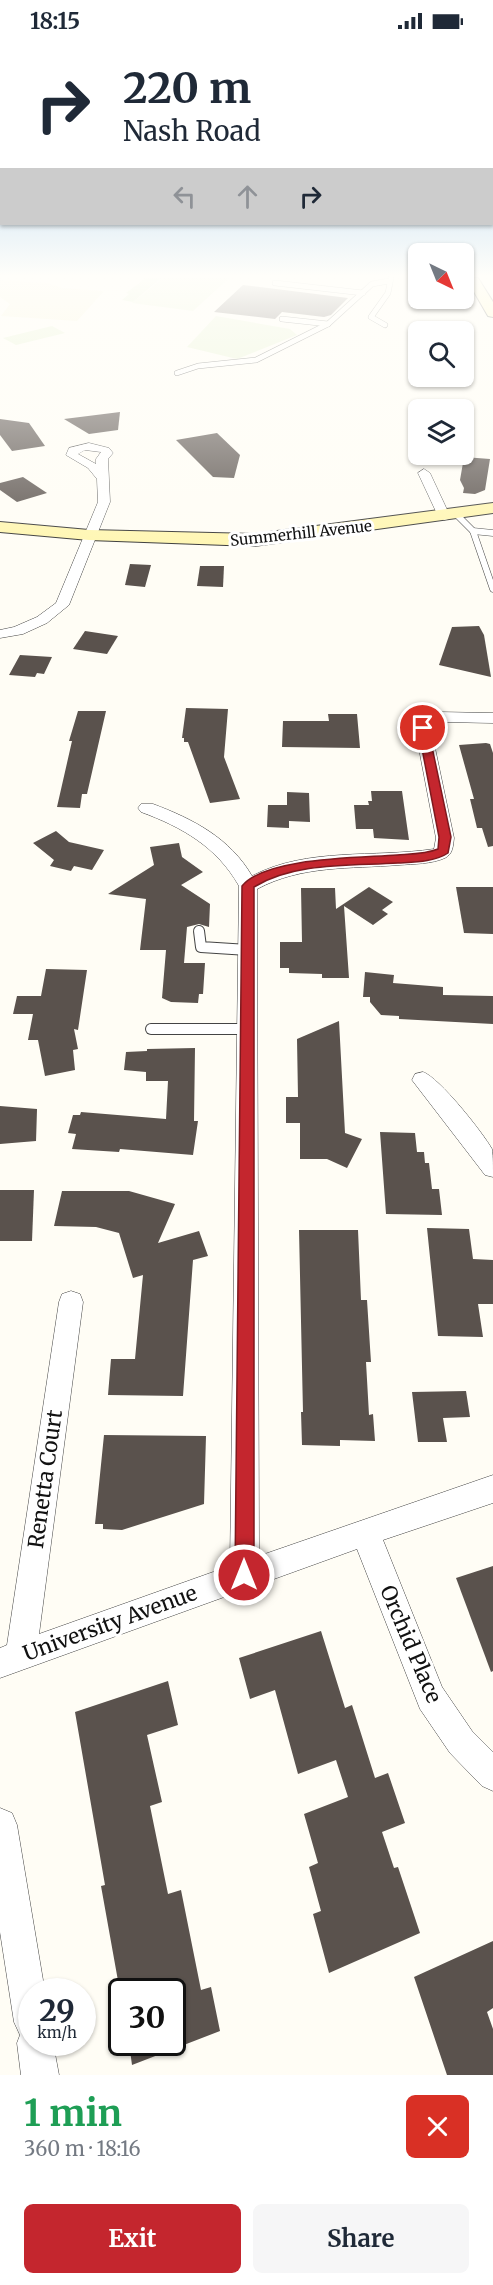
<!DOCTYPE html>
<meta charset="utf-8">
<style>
body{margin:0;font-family:Merriweather,serif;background:#f6f6f7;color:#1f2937;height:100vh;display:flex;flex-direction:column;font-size:22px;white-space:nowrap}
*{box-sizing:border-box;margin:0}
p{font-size:20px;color:#747a83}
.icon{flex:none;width:33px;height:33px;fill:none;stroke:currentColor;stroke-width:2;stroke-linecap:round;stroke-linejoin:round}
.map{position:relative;height:2033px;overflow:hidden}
.sheet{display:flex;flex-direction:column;background:#fff;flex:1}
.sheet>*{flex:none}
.guide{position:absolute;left:0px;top:0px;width:494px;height:183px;box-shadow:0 2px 4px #0004;background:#fff;color:#1f2937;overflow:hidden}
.needle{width:39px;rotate:137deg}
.tools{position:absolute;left:408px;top:201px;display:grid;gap:12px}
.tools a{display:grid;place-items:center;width:66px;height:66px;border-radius:9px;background:#fff;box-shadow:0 2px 4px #0004;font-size:30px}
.speed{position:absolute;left:18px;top:1936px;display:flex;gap:12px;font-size:30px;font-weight:700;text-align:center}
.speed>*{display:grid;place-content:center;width:78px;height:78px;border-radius:50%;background:#fff;box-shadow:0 2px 4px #0004;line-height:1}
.speed small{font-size:15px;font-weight:400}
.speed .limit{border:3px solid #111;border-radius:9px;background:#fff;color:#111}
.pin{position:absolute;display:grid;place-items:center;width:51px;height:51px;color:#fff;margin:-26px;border:3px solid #fff;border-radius:50%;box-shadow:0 2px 6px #0007}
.me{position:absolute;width:66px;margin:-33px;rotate:0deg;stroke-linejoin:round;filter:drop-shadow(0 0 4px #0008)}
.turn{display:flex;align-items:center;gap:21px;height:126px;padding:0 24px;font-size:27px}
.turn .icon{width:78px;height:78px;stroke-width:2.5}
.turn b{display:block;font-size:42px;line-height:51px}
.lanes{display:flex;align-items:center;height:57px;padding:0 24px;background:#0003;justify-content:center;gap:30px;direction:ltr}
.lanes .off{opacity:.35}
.round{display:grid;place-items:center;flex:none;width:63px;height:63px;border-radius:9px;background:#f6f6f7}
.overview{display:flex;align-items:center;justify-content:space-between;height:102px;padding:0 24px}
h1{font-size:36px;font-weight:700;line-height:45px;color:#1e9e55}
.action{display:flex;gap:12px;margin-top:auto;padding:12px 24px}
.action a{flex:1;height:69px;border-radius:9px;background:#c4262e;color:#fff;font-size:24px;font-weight:700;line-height:69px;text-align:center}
.action a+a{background:#f6f6f7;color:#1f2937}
.status{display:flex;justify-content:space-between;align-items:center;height:42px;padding:0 30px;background:#fff;direction:ltr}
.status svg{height:16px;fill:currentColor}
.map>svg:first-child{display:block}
.farmland{fill:#f6f3d4}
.green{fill:#d5ebbd}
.pitch{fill:#e6f2cf}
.building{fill:#5a524d}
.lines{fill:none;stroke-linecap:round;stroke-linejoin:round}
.lane-far2-casing{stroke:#444;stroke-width:6}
.lane-far1-casing{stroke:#444;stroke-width:7}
.lane-casing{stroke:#444;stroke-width:12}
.street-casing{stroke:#444;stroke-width:1}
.secondary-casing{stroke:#333;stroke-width:2}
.lane-far2{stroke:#fff;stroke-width:5}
.lane-far1{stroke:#fff;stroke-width:6}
.lane{stroke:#fff;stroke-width:10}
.street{fill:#fff;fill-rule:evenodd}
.secondary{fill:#fff6b0;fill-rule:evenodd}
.route{fill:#c4262e;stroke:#7f191e;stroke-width:1.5}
.labels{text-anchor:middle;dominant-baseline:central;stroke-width:6;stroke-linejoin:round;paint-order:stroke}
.far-street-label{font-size:15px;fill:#111;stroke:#fff}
.near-street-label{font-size:21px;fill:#111;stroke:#fff}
</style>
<div class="status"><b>18:15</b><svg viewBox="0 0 49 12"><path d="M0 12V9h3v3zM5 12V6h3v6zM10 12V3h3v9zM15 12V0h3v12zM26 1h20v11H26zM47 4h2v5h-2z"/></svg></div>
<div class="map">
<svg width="493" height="2033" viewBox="0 0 493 2033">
<rect width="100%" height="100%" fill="#fffdf5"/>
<polygon class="farmland" points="0,238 47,241 63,246 104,249 77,279 1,274 10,262 0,255"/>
<polygon class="green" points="146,236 161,236 133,260 122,258 129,252 126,251"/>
<g class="pitch">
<polygon points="163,236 229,236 193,269 132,261"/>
<polygon points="216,274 290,287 297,293 237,317 187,305"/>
<polygon points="52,284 65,291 16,303 3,296"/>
</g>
<g class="building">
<polygon points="243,243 300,250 348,256 331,273 324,275 282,270 275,277 214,270"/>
<polygon points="120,370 118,388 89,392 64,377"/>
<polygon points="0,377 29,381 45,404 12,409 0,393"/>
<polygon points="217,391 240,413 234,436 213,435 176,398"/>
<polygon points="464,415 490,417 485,448 475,452 463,451 464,446 460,438"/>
<polygon points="23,435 47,451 17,460 0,448 0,441"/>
<polygon points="130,522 151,523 145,545 125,543"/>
<polygon points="200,524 224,524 223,545 197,544"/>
<polygon points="479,584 484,593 491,635 439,623 452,585"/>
<polygon points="85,589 118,594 107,612 73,607"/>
<polygon points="20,613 52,615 44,632 37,631 35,635 9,633"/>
<polygon points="186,666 228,667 224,715 240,757 210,761 188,700 184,700 184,696 182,696"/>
<polygon points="78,669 106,669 87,752 82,752 80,766 57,765 72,699 69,699"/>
<polygon points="328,672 357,672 360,706 282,705 283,679 329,679"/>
<polygon points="486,701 490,702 493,711 493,804 488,805 482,786 477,786 470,757 474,757 459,703"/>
<polygon points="371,749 402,749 409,798 374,796 373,787 356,787 354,763 369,763 368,759 372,759"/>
<polygon points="287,750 309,751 310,780 289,779 289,786 267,785 268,763 287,763"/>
<polygon points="56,789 69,800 104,808 92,828 74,824 71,829 50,824 54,818 33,801"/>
<polygon points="179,801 182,815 203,830 181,843 210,862 209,885 199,882 187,885 184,921 205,921 203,952 199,952 198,961 171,960 162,956 166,908 140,908 146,857 108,852 154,823 150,805"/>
<polygon points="369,845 393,860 382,868 388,872 373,883 344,864 349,936 322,936 322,932 289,931 289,926 280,926 280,900 302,900 301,846 335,846 336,867"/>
<polygon points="456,845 493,845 493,892 464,891"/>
<polygon points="46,927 87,928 78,988 74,987 78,1007 73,1008 75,1028 45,1034 38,998 28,998 33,972 13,972 17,954 41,954"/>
<polygon points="365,930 394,933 393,941 443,945 443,953 493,954 493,982 399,977 399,974 381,973 370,960 370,955 363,955"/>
<polygon points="339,979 345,1091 362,1097 347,1126 327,1117 300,1117 300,1081 286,1081 286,1055 298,1055 297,997"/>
<polygon points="195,1006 194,1079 198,1079 193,1113 120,1107 119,1110 72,1107 76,1092 68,1091 73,1073 80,1073 81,1070 166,1077 168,1039 146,1039 146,1030 124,1028 126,1010 147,1009 147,1007"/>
<polygon points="0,1064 37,1067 36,1099 0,1102"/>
<polygon points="380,1090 415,1091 417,1110 424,1110 425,1121 429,1121 432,1147 439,1147 442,1173 386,1172"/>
<polygon points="0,1148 34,1148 32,1199 0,1199"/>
<polygon points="62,1149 129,1149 175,1162 158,1201 199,1189 208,1214 193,1218 183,1354 108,1353 111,1317 135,1317 143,1233 133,1236 119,1191 96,1185 54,1184"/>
<polygon points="427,1186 469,1187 473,1217 493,1218 493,1262 478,1262 483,1295 438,1294"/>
<polygon points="299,1188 358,1188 361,1258 367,1258 370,1305 371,1320 366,1320 369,1373 373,1372 375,1399 340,1398 340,1404 302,1403 301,1370 303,1370"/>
<polygon points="466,1349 470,1375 443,1376 447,1400 418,1400 412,1350"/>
<polygon points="104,1393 206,1394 204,1462 122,1488 103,1487 103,1482 95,1482"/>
<polygon points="493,1524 493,1629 491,1630 456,1536"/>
<polygon points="321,1589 345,1666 352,1663 375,1736 388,1731 405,1781 382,1790 394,1826 398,1825 420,1891 329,1931 313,1872 321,1869 309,1825 318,1821 304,1772 348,1755 336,1718 298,1732 275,1648 250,1657 239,1616"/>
<polygon points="168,1639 178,1683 147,1693 162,1760 150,1764 168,1852 181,1848 201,1948 211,1945 220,1989 132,2023 129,2001 172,2001 172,1950 120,1950 101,1844 105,1843 75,1670"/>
<polygon points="493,1899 493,1966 487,1970 493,1987 493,2033 447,2033 414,1935"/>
</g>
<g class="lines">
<defs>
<g id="lane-far2">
<polyline points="275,241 363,251"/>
<polyline points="282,277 328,282"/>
<polyline points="385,283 371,275 388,251 391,236"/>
<polyline points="177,331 198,324 256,318 328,282 372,242 389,239"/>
</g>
<g id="lane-far1">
<polyline points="456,472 473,489 493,491"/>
<polyline points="473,489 493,547"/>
</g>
<g id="lane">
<polyline points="199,889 201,905 248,908"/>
<polyline points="151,987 246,987"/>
</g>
<g id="street">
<path d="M89 401 109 406 113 411 108 417 110 460 69 563 47 581 23 592 0 596V588L14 585 37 575 56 561 98 460 97 437 88 426 66 413 69 406ZM85 408 101 410 96 417V422L78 412Z"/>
<polygon points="424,427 430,431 450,474 448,477 444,478 438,474 418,431"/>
<path d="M438 670 493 671V681L442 680 431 687 454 796C453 804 453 812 445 816 432 822 413 822 399 823 350 827 302 823 257 847L259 1514 493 1433V1461L383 1498 442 1645 472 1689 493 1710V1749L482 1744 450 1711 420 1667 357 1507 0 1636V1606L7 1603 59 1260 62 1252 71 1249 80 1252 83 1260 39 1592 230 1524 239 844C217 805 182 785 141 770L138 766 141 762H153C193 777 230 796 252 834 307 805 374 816 434 807L436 796 415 686 432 672Z"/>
<path d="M423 1030C439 1035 483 1091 492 1107 493 1114 493 1127 493 1135L485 1133 412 1038 415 1032Z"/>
<polygon points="0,1766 12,1771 17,1783 45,1950 32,1950 32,2001 53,2001 59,2033 21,2033 17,2001 20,1993 14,1980 0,1890"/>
</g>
<g id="secondary">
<polygon points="466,236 478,236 493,260 493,275 488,274"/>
<polygon points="493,461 493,471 254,504 89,498 0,490 0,480 89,488 254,492"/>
</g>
</defs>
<use href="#lane-far2" class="lane-far2-casing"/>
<use href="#lane-far1" class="lane-far1-casing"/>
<use href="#lane" class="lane-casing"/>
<use href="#street" class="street-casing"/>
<use href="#secondary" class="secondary-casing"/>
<use href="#lane-far2" class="lane-far2"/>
<use href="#lane-far1" class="lane-far1"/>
<use href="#lane" class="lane"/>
<use href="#street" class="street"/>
<use href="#secondary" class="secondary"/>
</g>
<linearGradient id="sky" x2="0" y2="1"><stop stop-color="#95c6ee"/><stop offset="0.45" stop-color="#fffefa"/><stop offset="1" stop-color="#fffefa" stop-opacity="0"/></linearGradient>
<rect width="493" height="520" fill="url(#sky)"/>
<path class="route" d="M423 683 428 686 451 795 448 811C435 820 413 820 398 821 351 824 295 820 254 845V1533L251 1540 244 1543 237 1540 235 1533 242 844C266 815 360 816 397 813 410 812 426 812 438 807L439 795 418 686Z"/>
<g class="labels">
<g class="far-street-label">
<text transform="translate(301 491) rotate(-6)">Summerhill Avenue</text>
</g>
<g class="near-street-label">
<text transform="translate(45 1437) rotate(-82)">Renetta Court</text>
<text transform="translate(110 1581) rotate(-20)">University Avenue</text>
<text transform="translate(411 1602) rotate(67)">Orchid Place</text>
</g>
</g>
</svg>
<div class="tools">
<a><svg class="needle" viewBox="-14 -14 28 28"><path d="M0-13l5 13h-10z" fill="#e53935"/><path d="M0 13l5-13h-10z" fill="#747a83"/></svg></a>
<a><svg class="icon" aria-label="search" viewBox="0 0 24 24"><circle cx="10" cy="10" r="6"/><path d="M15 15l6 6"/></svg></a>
<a><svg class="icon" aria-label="layers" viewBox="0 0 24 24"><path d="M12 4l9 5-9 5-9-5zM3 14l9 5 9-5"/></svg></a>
</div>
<div class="speed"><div>29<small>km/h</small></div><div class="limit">30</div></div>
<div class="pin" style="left:423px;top:686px;background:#d93025"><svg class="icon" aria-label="arrive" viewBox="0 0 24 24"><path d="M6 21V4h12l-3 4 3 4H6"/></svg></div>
<svg class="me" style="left:244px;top:1533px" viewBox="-20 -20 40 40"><circle r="17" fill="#c4262e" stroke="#fff" stroke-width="3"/><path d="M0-11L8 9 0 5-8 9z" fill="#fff"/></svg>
<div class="guide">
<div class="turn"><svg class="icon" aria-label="right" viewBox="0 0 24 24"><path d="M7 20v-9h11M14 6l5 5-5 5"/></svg><div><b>220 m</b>Nash Road</div></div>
<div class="lanes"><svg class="icon off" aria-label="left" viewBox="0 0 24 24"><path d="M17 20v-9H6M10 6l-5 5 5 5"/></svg><svg class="icon off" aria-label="ahead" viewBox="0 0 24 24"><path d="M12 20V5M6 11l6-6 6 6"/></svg><svg class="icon" aria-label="right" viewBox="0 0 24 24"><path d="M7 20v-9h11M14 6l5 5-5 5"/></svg></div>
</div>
</div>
<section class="sheet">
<div class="overview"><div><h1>1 min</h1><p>360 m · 18:16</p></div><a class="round" style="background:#d93025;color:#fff"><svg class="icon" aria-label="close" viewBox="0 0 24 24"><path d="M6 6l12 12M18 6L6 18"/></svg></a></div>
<div class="action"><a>Exit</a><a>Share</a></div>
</section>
